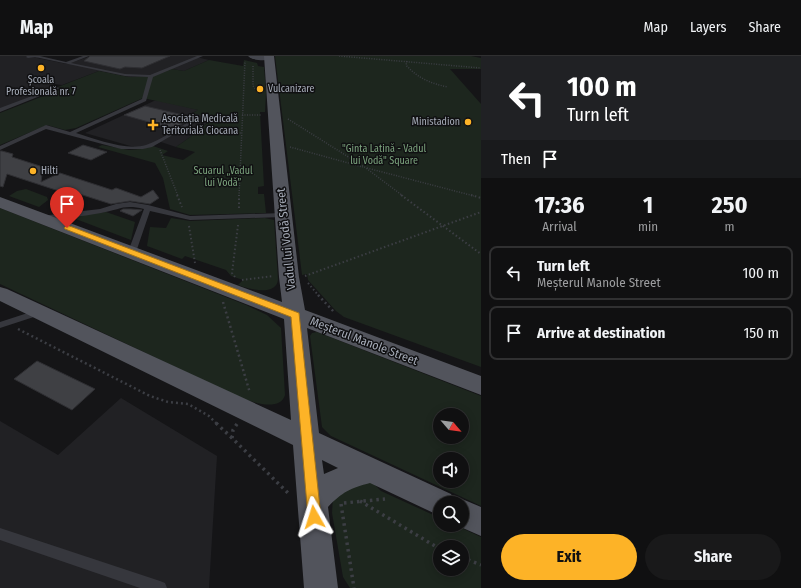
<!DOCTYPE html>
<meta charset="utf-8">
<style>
body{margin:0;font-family:"Fira Sans Condensed",sans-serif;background:#19191a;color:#f1f3f6;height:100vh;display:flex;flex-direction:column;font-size:15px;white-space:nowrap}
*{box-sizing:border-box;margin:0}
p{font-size:13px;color:#9c9d9f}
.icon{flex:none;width:22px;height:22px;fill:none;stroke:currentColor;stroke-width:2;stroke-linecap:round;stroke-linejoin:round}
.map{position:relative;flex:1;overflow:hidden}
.side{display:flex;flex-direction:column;background:#101011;width:320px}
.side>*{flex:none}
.hud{background:#202124;color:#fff;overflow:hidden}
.needle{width:26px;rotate:118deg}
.buttons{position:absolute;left:433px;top:352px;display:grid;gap:8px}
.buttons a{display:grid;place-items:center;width:36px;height:36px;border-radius:50%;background:#101011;box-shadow:0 2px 10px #0003,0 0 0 1px #303031;font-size:20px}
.pin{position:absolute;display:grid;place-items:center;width:34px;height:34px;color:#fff;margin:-41px -17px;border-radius:50% 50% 50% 0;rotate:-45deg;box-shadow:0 0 4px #0007}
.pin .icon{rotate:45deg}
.me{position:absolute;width:44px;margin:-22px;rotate:354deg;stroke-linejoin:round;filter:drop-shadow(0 0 3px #0008)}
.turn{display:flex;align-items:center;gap:14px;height:84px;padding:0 20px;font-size:18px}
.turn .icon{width:52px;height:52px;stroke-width:2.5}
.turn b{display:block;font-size:28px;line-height:34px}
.then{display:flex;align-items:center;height:38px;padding:0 20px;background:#0003;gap:8px;font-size:15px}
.eta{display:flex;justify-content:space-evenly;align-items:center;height:68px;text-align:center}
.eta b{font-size:24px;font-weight:700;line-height:28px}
.cta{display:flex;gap:8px;margin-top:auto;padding:8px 20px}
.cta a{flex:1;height:46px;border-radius:24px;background:#fdb327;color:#111;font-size:16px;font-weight:700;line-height:46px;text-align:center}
.cta a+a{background:#19191a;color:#f1f3f6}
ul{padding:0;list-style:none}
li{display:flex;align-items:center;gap:12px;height:54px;margin:0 8px 6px;padding:0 12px;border:2px solid #303031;border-radius:8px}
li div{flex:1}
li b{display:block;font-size:15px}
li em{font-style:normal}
header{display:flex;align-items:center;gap:24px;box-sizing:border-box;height:56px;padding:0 20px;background:#101011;border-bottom:1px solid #303031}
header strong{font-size:19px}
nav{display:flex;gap:22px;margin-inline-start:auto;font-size:14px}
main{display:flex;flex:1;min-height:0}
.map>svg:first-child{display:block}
.built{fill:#212124}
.green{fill:#1d261e;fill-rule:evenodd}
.building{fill:#3f4044;stroke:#2f2f33}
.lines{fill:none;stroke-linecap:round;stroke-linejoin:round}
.path-far3{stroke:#3c3e44;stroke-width:1.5;stroke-dasharray:1 1.5;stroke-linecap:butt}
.path-far2{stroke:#3c3e44;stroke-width:2;stroke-dasharray:1.5 2.5;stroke-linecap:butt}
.path-far1{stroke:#3c3e44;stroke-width:2.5;stroke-dasharray:2 3;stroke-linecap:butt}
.path{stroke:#3c3e44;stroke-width:3.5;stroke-dasharray:2.5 4;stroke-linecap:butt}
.lane{fill:#36373d;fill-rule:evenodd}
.secondary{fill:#44464d;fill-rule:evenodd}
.primary{fill:#52545c;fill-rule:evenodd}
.route{fill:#fdb327;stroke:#a47419}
.poi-dot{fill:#fdb327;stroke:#101012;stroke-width:1.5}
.labels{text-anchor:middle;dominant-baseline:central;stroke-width:3;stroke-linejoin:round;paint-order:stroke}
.far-poi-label{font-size:10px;fill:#a6acb8;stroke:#101012;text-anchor:start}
.far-park-label{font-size:10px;fill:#7ca47e;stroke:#101012}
.street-label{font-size:12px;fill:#a6acb8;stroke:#101012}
</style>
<header>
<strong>Map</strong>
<nav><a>Map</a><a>Layers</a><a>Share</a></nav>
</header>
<main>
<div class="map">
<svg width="481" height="532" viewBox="0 0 481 532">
<rect width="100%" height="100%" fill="#151517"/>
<g class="built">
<polygon points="0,0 40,0 37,2 67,8 91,0 198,0 196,1 209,4 184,15 172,13 154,20 129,21 99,15 62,29 55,28 53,29 56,30 51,32 53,33 0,53"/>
<polygon points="156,44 199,54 194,56 213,61 196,77 176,91 161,86 141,93 85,77"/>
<polygon points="121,342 217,400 209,532 0,532 0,365 58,399"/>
</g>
<g class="green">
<polygon points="275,0 471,0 481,2 481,13 450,13 481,48 481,311 344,261 336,255 308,224 307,218 302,219"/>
<polygon points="209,4 243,10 244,4 257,7 258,10 264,11 266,37 265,56 260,56 264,130 258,131 258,138 264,138 266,157 190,159 170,153 163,122 155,107 98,91 102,89 129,94 141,93 153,90 168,95 162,99 183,104 195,96 176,91 196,77 213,62 193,57 198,54 143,42 76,72 65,74 47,69 0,89 0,57 64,32 58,31 99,15 129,21 154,20 172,13 184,15"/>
<polygon points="26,133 47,141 48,144 39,151 9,140 17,135"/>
<path d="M0 152 246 249 267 259 281 272 285 339C280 356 252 346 241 342L0 228Z"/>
<polygon points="106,156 135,166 131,184 68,160"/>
<path d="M171 162 190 165 265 162 274 164 278 223C277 241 248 233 238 229L243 224 231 220 226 214 185 200 182 203 147 190 150 171 166 172Z"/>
<path d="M317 276 481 340V450L331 380 322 371 310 280 312 277ZM440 359H462V381H440ZM440 403H462V425H440Z"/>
<path d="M372 426 381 435 440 462V469H455L481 481V532H350L343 521 332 457 333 440 347 428ZM440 491H462V513H440Z"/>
</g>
<g class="building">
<polygon points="90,0 170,0 142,12 125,11 120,13 84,5"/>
<polygon points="145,50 183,59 176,63 187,65 173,73 124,59"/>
<polygon points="83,89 107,96 91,104 68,97"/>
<polygon points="0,95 2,95 13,98 12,101 43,111 41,126 60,117 112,134 116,132 141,141 153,134 159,142 150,148 130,145 111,148 70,135 65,137 7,118 3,131 0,130"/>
<polygon points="123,153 131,153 142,154 133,160 120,155"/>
<polygon points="37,305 95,333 72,354 14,323"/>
</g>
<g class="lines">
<g class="path-far3">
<polyline points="339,0 481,12"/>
<path d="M407 5 406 9C417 22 432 28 448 31"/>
<polyline points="253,10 253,30 259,37"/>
<polyline points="242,59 261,59"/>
<polyline points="288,63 366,112 403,140"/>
<polyline points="198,71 221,77 241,77"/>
<polyline points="290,91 363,111"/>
<polyline points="160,94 178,140"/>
<polyline points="367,112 474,140"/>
<polyline points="239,140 245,5"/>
</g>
<g class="path-far2">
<polyline points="177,139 182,151"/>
<polyline points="401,139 481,198"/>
<polyline points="471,139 481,142"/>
<polyline points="239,152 239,139"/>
<polyline points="189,170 195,207"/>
<polyline points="305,220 481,156"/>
<polyline points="235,221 232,217 238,169"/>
<polyline points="242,224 273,220"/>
<polyline points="308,227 319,240"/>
</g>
<g class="path-far1">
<polyline points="318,239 335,257"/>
<polyline points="223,246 250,337"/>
<polyline points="18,273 150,340 168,346 188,348 209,360 217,368"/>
</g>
<g class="path">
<polyline points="216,367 232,382"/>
<polyline points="237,368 233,374 232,382 289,438"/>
<polyline points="360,445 440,493"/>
<polyline points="344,447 385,443"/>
<polyline points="341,448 354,532"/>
<polyline points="444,469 450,472"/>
<polyline points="462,501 481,509"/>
</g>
<g class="lane">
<path d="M27 0H40L66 6 83 0H89L71 7 125 18 150 19 197 0H203L153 21 146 45 76 77C96 83 126 95 146 89 159 85 178 72 190 65L195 66 152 91 143 93H121L46 73 0 94V90L46 69 70 76 142 43 148 21 125 20 35 1 28 2 26 1Z"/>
<polygon points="56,31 60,32 0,56 0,52"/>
<path d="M130 146 148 149 190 160 283 157 287 159 283 161 190 164 150 155 136 196 132 198 128 196 144 153C123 148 120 154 101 157 81 161 61 162 41 164L37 162 41 160 100 153 116 148Z"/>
<polygon points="40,253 43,254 44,256 43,258 0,272 0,266"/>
<polygon points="0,472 160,525 165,527 167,532 140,532 0,484"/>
</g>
<path class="secondary" d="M248 0H273L274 1C269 6 253 5 248 0Z"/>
<path class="primary" d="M264 0H274L299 221 305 254 481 320V339L307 272 319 377 451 438 455 446 462 443 481 451V480L456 469H462V447H440V460L370 427C351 432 342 436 328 451L338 532H304L293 389 0 245V231L7 233 291 364 284 263 0 152V141L282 246 279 221ZM322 404 338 412 324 418Z"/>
</g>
<polygon class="route" points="67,169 299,257 321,461 319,465 314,467 310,465 308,461 291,261 65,173 64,172"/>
<g class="poi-dot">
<circle cx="41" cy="12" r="4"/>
<circle cx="260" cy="33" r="4"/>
<circle cx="468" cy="66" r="4"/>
<path d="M151 63h4v4h4v4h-4v4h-4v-4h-4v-4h4z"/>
<circle cx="33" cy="115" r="4"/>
</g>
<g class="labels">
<g class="far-poi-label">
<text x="41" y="24" text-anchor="middle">Școala<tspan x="41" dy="12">Profesională nr. 7</tspan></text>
<text x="268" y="33">Vulcanizare</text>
<text x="162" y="63">Asociația Medicală<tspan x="162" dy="12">Teritorială Ciocana</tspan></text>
<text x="460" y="66" text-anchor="end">Ministadion</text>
<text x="41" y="115">Hilti</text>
</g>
<g class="far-park-label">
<text x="384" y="93">"Ginta Latină - Vadul<tspan x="384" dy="12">lui Vodă" Square</tspan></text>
<text x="223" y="115">Scuarul „Vadul<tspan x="223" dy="12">lui Vodă”</tspan></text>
</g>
<g class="street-label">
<text transform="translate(286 183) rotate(-96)">Vadul lui Vodă Street</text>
<text transform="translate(364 285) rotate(21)">Meșterul Manole Street</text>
</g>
</g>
</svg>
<div class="buttons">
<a><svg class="needle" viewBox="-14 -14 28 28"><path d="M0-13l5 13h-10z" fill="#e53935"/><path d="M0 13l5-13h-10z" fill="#9c9d9f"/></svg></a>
<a><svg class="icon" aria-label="sound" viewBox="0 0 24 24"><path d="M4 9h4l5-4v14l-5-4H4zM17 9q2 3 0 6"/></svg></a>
<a><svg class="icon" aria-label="search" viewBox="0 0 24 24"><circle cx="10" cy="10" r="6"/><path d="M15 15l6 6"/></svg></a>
<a><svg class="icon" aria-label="layers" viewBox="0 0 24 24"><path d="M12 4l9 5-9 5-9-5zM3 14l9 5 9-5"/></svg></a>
</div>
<div class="pin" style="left:67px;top:172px;background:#d93025"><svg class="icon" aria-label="arrive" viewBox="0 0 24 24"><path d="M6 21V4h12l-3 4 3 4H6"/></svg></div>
<svg class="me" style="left:314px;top:461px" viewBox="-20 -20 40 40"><path d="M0-17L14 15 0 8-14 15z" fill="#fdb327" stroke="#fff" stroke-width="4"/></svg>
</div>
<section class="side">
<div class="hud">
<div class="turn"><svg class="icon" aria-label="left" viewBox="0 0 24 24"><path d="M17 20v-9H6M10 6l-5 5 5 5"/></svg><div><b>100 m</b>Turn left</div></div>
<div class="then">Then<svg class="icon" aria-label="arrive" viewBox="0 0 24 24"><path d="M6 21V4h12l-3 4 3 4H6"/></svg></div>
</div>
<div class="eta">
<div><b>17:36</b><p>Arrival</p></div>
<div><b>1</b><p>min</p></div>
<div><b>250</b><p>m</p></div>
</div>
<ul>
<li><svg class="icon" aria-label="left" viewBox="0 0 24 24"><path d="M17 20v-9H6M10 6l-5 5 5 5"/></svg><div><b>Turn left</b><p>Meșterul Manole Street</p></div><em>100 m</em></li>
<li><svg class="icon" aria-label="arrive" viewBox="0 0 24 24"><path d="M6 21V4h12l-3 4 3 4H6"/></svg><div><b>Arrive at destination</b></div><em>150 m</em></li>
</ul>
<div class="cta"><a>Exit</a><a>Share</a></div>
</section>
</main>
